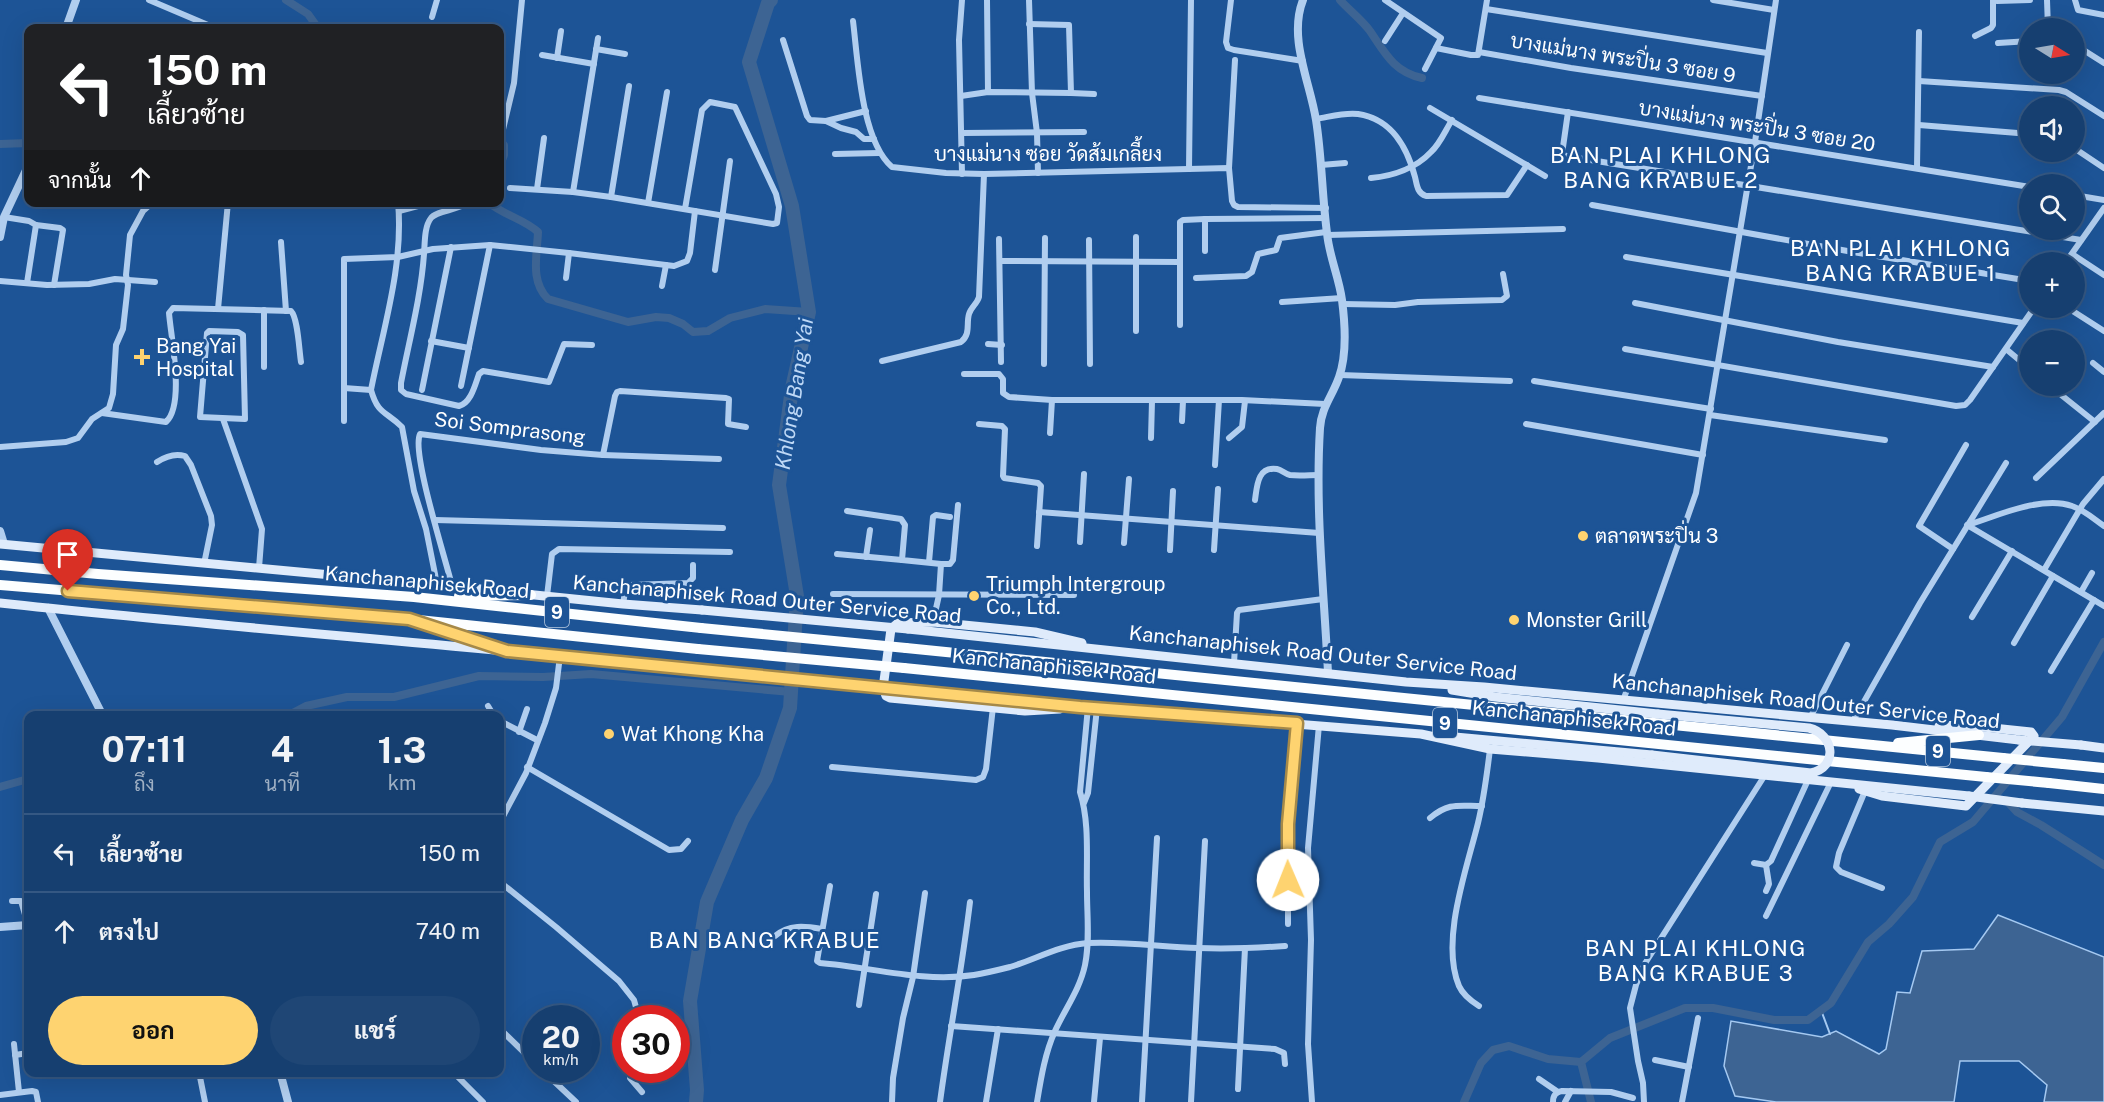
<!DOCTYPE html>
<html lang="th">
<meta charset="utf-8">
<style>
body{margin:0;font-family:"Public Sans",Sarabun,sans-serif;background:#1f4675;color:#f1f3f6;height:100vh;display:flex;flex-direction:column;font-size:22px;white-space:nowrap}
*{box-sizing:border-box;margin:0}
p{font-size:20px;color:#9eafc3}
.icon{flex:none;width:33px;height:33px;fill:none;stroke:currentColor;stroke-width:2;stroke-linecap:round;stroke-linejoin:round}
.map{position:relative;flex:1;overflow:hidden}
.side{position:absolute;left:24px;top:711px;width:480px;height:366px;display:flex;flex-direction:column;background:#163f70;border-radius:12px;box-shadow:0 6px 24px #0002,0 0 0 2px #355883}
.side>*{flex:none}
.top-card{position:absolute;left:24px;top:24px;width:480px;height:183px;border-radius:12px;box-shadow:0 6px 24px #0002,0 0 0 2px #355883;background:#202124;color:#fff;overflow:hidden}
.needle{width:39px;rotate:101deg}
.tools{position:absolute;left:2019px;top:18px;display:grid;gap:12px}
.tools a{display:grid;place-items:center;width:66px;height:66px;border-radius:50%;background:#163f70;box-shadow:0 6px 24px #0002,0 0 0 2px #355883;font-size:30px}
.speed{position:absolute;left:522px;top:1005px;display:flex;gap:12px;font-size:30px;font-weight:700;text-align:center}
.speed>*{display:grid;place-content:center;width:78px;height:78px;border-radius:50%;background:#163f70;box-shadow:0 6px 24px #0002,0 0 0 2px #355883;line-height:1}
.speed small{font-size:15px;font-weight:400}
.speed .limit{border:9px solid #d22;background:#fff;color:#111}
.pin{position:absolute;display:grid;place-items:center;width:51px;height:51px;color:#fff;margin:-62px -26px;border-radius:50% 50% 50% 0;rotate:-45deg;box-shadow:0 0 6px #0007}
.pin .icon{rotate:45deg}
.me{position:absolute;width:66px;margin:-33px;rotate:359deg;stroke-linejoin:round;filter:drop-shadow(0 0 4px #0008)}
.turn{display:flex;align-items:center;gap:21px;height:126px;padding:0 24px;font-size:27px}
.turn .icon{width:78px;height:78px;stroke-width:2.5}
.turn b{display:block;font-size:42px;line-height:51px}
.then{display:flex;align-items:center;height:57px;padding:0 24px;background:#0003;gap:12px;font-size:22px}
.eta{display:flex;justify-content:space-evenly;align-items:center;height:102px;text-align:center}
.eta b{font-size:36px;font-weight:700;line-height:42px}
.button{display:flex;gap:12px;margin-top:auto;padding:12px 24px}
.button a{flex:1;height:69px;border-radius:36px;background:#fed370;color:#111;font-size:24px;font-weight:700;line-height:69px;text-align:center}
.button a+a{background:#1f4675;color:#f1f3f6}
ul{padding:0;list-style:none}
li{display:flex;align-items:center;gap:18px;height:78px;padding:0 24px;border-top:2px solid #355883}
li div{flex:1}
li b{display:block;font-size:22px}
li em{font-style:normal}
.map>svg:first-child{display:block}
.water{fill:#3d6493;stroke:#a5c9f1;stroke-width:1.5}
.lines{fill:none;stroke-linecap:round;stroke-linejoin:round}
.stream{stroke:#a5c9f1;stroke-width:2}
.canal{stroke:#3d6493;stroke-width:8}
.river{stroke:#3d6493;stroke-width:14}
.minor{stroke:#b1ceef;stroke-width:6}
.tertiary{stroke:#b1ceef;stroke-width:8}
.secondary{stroke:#dfebfb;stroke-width:9}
.trunk{stroke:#fcfeff;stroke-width:10}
.secondary-bridge{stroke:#dfebfb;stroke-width:9}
.trunk-bridge{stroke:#fcfeff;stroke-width:10}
.route-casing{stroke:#a58949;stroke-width:15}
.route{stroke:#fed370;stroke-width:10}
.poi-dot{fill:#fed370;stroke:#1d5496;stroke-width:2}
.labels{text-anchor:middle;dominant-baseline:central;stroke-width:6;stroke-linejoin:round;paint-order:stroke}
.shield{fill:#1d5496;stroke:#bbcce0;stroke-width:1.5}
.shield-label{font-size:18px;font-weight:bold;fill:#fff}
.street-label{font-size:20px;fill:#fff;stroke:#1d5496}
.poi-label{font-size:20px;fill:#fff;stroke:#1d5496;text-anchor:start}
.water-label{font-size:21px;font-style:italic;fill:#bed8f6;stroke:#1d5496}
.quarter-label{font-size:22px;letter-spacing:1.5px;fill:#fff;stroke:#1d5496}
</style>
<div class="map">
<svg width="2104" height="1102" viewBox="0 0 2104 1102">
<rect width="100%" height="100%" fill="#1d5496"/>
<polygon class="water" points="1998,915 2104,957 2104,1102 2044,1102 2047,1085 2019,1061 1960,1061 1954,1102 1776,1102 1735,1096 1724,1066 1731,1021 1822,1037 1836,1031 1879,1054 1886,1049 1897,992 1910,993 1922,951 1974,949"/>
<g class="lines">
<polyline class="stream" points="1821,1010 1830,1034"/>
<g class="canal">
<polyline points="286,0 308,14 318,28"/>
<path d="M1340 0C1349 10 1362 20 1370 31 1385 53 1394 72 1422 78"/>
<polyline points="500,142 504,145 504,155 500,165"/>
<polyline points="0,144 28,143"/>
<path d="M488 202C503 215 524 219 538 232 537 256 530 281 548 299L628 322 656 317 669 318 683 324 693 332 708 331 730 318 765 309 809 312"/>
<polyline points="287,716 306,706 347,697 394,697 479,676 543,677 591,674 791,692"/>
<polyline points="0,787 28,779"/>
<polyline points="2006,800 2017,812 2041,825 2104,865"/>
<polyline points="1581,1062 1591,1102"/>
<polyline points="1464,1102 1481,1063 1493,1050 1509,1046 1548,1059 1581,1062 1610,1038 1685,1008 1713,1008 1774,1020 1808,1020 1831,1003 1868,942 1889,924 1913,897 1940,842 1973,822 2062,717 2104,642"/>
</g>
<polyline class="river" points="696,1102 697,1090 690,1001 707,902 742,820 766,778 790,708 797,596 779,485 792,388 809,312 792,206 749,62 768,3 771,0"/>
<g class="minor">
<polyline points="149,0 215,28"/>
<polyline points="962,0 959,40 962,174"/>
<polyline points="987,0 988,92"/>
<polyline points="1029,0 1032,93 1037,133 1038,173"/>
<polyline points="1231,0 1226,42 1228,48 1234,50 1303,61"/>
<polyline points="1385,0 1441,38 1425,69"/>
<polyline points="1713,0 1774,10"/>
<polyline points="2047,0 2048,28"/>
<polyline points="2075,0 2078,10 2104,15"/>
<polyline points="1997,1 2030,0"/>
<polyline points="1486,9 1767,53"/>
<polyline points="432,17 437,0"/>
<path d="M853 21C858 61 861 140 892 167L946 173 984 174 1229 168 1232 201 1234 205 1238 207 1326 208"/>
<polyline points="1975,36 1991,28 1993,25 1993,0"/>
<polyline points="783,40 807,116 810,120 826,121 841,128 856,132 864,139 874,139"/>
<polyline points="1385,41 1403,13"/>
<polyline points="1998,43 2030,41"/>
<polyline points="2074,44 2104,63"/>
<polyline points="1436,48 1471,55 1478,55 1487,0"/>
<polyline points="596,49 625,54"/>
<polyline points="1479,52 1571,68 1762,96"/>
<polyline points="542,55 594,64"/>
<polyline points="557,58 561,31"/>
<polyline points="1919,81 2059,90 2066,92 2104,116"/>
<polyline points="1071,93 1094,94"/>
<polyline points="961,96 988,92 1071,93 1069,25 1029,24"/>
<polyline points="1479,98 2030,187"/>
<polyline points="1430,108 1545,176"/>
<polyline points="1568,112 1562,154 1566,156 2081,240"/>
<path d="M1316 119C1329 117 1345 112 1358 114 1392 119 1407 147 1415 177 1417 185 1417 193 1426 196L1507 195 1527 165"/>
<polyline points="826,121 866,111"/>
<polyline points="1919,125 2030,134"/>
<polyline points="962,133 1084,132"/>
<polyline points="500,142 514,83 522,0"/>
<polyline points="2074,148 2104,168"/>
<polyline points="835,154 879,153"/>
<polyline points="1321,165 1345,163"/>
<polyline points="1229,168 1235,60"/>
<polyline points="1917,168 1919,32"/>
<polyline points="1189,169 1191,0"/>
<path d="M1371 178C1393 176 1416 168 1431 152 1440 144 1445 131 1452 120"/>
<polyline points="510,188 573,192 611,197 773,224 777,223 779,207 776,194 735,107 710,102 702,110 685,209"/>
<polyline points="537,189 544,138"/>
<polyline points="573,192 598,38"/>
<polyline points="2074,195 2104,200"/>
<polyline points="611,197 629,86"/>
<path d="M398 202C404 265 383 329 371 390 378 415 386 411 402 427L414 491 426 529 437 584"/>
<path d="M469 202C459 210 436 211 431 218 424 227 425 243 424 254 421 297 409 341 401 383V390L406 394 459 406C471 403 475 385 479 374L483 371 549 382 564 344 592 345"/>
<polyline points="648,203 667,92"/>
<polyline points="1592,205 1853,252 2030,281"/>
<polyline points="399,211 433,202"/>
<polyline points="4,217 29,221 36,225 27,283"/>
<polyline points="1205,219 1205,251"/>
<polyline points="36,225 60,228 63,230 54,285"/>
<polyline points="1327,235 1563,229"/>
<polyline points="1136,237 1136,331"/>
<polyline points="999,239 1001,362"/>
<polyline points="1089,240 1090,364"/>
<polyline points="281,242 286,311"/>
<polyline points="2072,254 2104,275"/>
<polyline points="1626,257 2023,323"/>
<polyline points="1000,261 1180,262"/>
<polyline points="2066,262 2104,208"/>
<polyline points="715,270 730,161"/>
<polyline points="566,278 569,253"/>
<polyline points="1196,278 1246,276 1252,272 1258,254 1276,250 1280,238 1326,232"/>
<polyline points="0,281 47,285 89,284 115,279 155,282"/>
<polyline points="662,286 666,265"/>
<polyline points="1282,302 1342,298"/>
<polyline points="1635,303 1838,342 1993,367"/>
<polyline points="1343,304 1395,305 1418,302 1502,300 1507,296 1503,274"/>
<polyline points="2068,308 2104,331"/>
<polyline points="218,309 228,202"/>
<polyline points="264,310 264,367"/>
<polyline points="1180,325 1180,222 1183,220 1205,219 1326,218"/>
<polygon points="209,331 238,332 243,335 245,419 200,417 207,333"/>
<polyline points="431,341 469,348"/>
<polyline points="988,344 1002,345"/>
<polyline points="1625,349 1956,406 1965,405 1970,400 2034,308"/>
<polyline points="2006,349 2030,369"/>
<path d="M882 361 961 342C971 334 966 324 969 314 971 307 977 304 979 297L984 174"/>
<polyline points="2093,363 2104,372"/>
<polyline points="1044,364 1045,238"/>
<polyline points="964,374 999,374 1003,379 1003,393 1009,397 1052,400 1242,400 1325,404"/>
<polyline points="1340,375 1510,381"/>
<polyline points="1534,381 1711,409"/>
<polyline points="461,386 490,245"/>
<polyline points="2050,386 2095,422"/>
<polyline points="344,388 371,390"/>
<polyline points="422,390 451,247"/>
<path d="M102 413 166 422C185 405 171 338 169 313L173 308 291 311C298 318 299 350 301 362"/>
<polyline points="1710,415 1885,440"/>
<polyline points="223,419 262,529 259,568"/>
<polyline points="344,421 344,259 398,257 433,249 490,245 569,253 674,266 687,261 690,253 695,211"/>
<polyline points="1182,421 1183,401"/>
<polyline points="979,424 1002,426 1005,429 1003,476 1004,478 1038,483 1041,486 1037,546"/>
<polyline points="1526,424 1703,455"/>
<polyline points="1050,433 1052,400"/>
<polyline points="1151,438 1152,401"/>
<polyline points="1229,438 1242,427 1245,401"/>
<polyline points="0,447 66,442 78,438 92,419 109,408 113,394 116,345 123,329 128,285 126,275 130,235 143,211 153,202"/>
<polyline points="603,455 719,459"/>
<path d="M157 462C166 456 175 453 185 456L191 465 211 516 212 525 204 564"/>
<polyline points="1215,465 1219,400"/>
<polyline points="2036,478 2104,413"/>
<path d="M1255 500C1257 487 1257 466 1277 469 1282 470 1285 474 1290 475 1299 476 1310 475 1319 475"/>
<polyline points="847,511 901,519 905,525 902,560 941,564 939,595 933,622"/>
<polyline points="1039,512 1319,533"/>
<polyline points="435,520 723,528"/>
<polyline points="1967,525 2104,606"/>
<path d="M1968 525C1997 516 2042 495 2072 506 2084 510 2094 519 2104 526"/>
<polyline points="1080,542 1084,474"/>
<polyline points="1124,543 1129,479"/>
<polyline points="1953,549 1919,526 1966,445"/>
<polyline points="1170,550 1173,491"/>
<polyline points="1214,550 1218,489"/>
<polyline points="837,554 902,560"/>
<polyline points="866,557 870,530"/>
<polyline points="929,562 933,517 936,515 950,517"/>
<polyline points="941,564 950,564 953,560 958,505"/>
<polyline points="2044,570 2083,504 2104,479"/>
<path d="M452 586C446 560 411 452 420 434L541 450 603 455 615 396 617 392 620 391 726 398 729 399 728 424 746 427"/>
<polyline points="2081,592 2092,573"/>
<polyline points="833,594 1074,595"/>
<polyline points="547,596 552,554 559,549 730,552"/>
<polyline points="623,604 625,592 630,585 688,583 693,578 693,565"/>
<polyline points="1972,617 2012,551"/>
<polyline points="2014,643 2053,576"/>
<polyline points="1234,663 1237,613 1239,610 1323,599"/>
<polyline points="2051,671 2094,600"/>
<polyline points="1623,701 1696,493 1755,142 1776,0"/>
<polyline points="488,706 494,716"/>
<polyline points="1810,718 1847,645"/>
<polyline points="500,721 537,740"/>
<polyline points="1853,721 1920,603 2006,463"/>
<polyline points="519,732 527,709"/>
<polyline points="527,767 669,850 681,849 688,841"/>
<polyline points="832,767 976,780 983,777 986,769 993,707"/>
<polyline points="1865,791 1839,853 1836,867 1841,872 1882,888"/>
<polyline points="1084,803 1088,793 1097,708"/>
<path d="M1430 818C1449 802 1459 806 1482 806"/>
<polyline points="500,822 526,773 545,723 556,688 560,656"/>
<polyline points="1754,863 1766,865 1771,861 1808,780"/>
<polyline points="500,882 556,927 619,981 634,1000 639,1018"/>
<path d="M830 886 817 961 820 963C871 967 922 983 974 975 986 973 998 970 1010 967 1036 959 1060 945 1088 943 1124 941 1162 947 1198 948 1227 949 1256 948 1285 946"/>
<polyline points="1766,891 1769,884 1766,865"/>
<polyline points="12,901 21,901 28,925"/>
<polyline points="1766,916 1831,782"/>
<polyline points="1288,924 1288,824 1297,723"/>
<path d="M775 936C789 924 805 926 822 929"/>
<polyline points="859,1005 876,894"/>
<path d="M1479 1006C1471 1001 1463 995 1459 986 1440 941 1467 868 1478 823 1484 798 1487 774 1490 749"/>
<polyline points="951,1026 1275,1049 1284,1053 1285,1064"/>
<polyline points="500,1029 536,1064"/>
<polyline points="14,1044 19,1092"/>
<polyline points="15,1055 28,1053"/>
<polyline points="1655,1060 1689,1067"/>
<polyline points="542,1070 576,1102"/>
<polyline points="630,1070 630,1078 642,1092"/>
<polyline points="199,1072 205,1102"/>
<polyline points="453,1072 483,1102"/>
<polyline points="1539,1079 1558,1092"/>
<polyline points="1238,1089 1245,948"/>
<polyline points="0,1095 32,1091 36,1092 38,1102"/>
<polyline points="892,1102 893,1078 903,1018 913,977 925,893"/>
<path d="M940 1102C949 1035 962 969 970 902"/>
<polyline points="986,1102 998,1029"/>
<path d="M1037 1102C1041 1078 1045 1053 1055 1031 1065 1009 1080 989 1085 965 1090 941 1087 916 1087 892 1086 860 1090 823 1080 792L1088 707"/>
<polyline points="1094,1102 1100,1038"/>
<polyline points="1142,1102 1157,838"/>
<polyline points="1191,1102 1205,841"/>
<polyline points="1312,1102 1308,1044 1311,940 1308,848 1319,725"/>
<path d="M1553 1102C1553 1095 1556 1092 1562 1091L1611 1092 1633 1098"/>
<polyline points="1565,1102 1571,1091"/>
<polyline points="1644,1102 1643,1083 1638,1061 1630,1008 1636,985 1644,965 1765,775"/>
<polyline points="1682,1102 1698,1018"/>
</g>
<g class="tertiary">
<path d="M1303 0C1288 38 1310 82 1316 120 1322 158 1322 196 1327 233 1329 256 1339 277 1342 300 1345 323 1347 355 1339 377 1333 395 1321 408 1320 428 1315 510 1324 591 1328 673"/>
<polyline points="66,28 76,0"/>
<polyline points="0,237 4,217 28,166"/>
<polyline points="0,531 4,544"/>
<polyline points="48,608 103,716"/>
<polyline points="0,927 28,925"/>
<polyline points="280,1072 288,1102"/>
</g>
<g class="secondary">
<polyline points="0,544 502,591"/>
<polyline points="525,594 623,604 702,610"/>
<path d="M0 603C231 628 464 645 695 670"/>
<polyline points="908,629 1406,682 1484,687 1892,725 2019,740"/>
<polyline points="900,688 1080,707 1421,734 1490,749 1598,758 1969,796"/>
<polyline points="1452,690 1495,697 1658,714"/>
<polyline points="1060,709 1025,711 890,698 886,696 883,688 891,629 898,623 933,622 1035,632 1082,643"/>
<polyline points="1455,737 1652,755"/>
<polyline points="2081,745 2104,748"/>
<polyline points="1859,789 1882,796 1966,806 2034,736 2031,732 1964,725 1939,726"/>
<polyline points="2022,803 2104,811"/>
</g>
<g class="trunk">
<polyline points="0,565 98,574 414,597 701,628"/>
<polyline points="0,585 409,619 698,649"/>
<polyline points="459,596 531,595"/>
<polyline points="431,626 507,651"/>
<polyline points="906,648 2003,758"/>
<polyline points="904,668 1986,777"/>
<polyline points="1898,743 1979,735"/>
<polyline points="2063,764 2104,768"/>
<polyline points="2049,783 2104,789"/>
</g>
<g class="secondary-bridge">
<polyline points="702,610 908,629"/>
<polyline points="695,670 900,688"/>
<polyline points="2019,740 2081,745"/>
<path d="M1652 755 1811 773C1839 767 1834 734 1809 728L1658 714"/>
<polyline points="1969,796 2022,803"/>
</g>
<g class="trunk-bridge">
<polyline points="701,628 906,648"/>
<polyline points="698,649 904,668"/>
<polyline points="2003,758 2063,764"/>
<polyline points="1986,777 2049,783"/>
</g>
</g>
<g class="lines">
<defs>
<polyline id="route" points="68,591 409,619 507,651 1080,707 1297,723 1288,824 1288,880"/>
</defs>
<use href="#route" class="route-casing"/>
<use href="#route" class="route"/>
</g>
<g class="poi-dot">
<path d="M139 348h6v6h6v6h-6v6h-6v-6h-6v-6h6z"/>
<circle cx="1583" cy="536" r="6"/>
<circle cx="974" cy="596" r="6"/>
<circle cx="1514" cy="620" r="6"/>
<circle cx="609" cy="734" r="6"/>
</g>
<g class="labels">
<g class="shield">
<rect x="545" y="597" width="24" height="30" rx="4.5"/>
<rect x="1433" y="708" width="24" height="30" rx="4.5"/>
<rect x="1926" y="736" width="24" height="30" rx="4.5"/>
</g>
<g class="shield-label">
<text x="557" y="612">9</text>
<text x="1445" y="723">9</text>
<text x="1938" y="751">9</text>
</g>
<g class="street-label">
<text transform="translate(1623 58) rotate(9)">บางแม่นาง พระปิ่น 3 ซอย 9</text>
<text transform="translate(1757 126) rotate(9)">บางแม่นาง พระปิ่น 3 ซอย 20</text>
<text x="1048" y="154">บางแม่นาง ซอย วัดส้มเกลี้ยง</text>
<text transform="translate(510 428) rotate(7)">Soi Somprasong</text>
<text transform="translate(427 582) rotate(5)">Kanchanaphisek Road</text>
<text transform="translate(767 599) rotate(5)">Kanchanaphisek Road Outer Service Road</text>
<text transform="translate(1323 653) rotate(6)">Kanchanaphisek Road Outer Service Road</text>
<text transform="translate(1054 666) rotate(6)">Kanchanaphisek Road</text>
<text transform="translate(1806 701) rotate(6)">Kanchanaphisek Road Outer Service Road</text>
<text transform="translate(1574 718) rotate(6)">Kanchanaphisek Road</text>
</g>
<g class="poi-label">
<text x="156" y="346">Bang Yai<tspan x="156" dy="23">Hospital</tspan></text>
<text x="1595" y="536">ตลาดพระปิ่น 3</text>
<text x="986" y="584">Triumph Intergroup<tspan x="986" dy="23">Co., Ltd.</tspan></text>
<text x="1526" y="620">Monster Grill</text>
<text x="621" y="734">Wat Khong Kha</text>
</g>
<g class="water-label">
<text transform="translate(794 394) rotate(-81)">Khlong Bang Yai</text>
</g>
<g class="quarter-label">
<text x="1661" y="155">BAN PLAI KHLONG<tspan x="1661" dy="25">BANG KRABUE 2</tspan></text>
<text x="1901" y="248">BAN PLAI KHLONG<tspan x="1901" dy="25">BANG KRABUE 1</tspan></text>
<text x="765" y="940">BAN BANG KRABUE</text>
<text x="1696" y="948">BAN PLAI KHLONG<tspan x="1696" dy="25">BANG KRABUE 3</tspan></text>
</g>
</g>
</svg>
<div class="tools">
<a><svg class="needle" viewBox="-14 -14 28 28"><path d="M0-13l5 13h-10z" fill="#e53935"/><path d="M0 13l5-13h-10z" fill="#9eafc3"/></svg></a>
<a><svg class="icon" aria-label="sound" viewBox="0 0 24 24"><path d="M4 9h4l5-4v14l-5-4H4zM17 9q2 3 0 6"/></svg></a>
<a><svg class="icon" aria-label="search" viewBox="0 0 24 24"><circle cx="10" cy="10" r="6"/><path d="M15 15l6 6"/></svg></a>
<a>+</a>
<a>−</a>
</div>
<div class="speed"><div>20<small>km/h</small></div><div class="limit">30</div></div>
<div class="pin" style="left:68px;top:591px;background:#d93025"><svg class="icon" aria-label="arrive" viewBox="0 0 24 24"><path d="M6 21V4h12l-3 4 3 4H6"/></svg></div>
<svg class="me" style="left:1288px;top:880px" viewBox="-20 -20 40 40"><circle r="19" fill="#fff"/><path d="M0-13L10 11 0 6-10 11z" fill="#fed370"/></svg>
<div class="top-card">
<div class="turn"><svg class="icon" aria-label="left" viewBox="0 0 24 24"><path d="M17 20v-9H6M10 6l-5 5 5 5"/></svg><div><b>150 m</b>เลี้ยวซ้าย</div></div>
<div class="then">จากนั้น<svg class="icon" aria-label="ahead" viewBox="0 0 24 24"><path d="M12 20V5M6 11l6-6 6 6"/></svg></div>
</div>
<section class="side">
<div class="eta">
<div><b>07:11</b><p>ถึง</p></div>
<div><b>4</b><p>นาที</p></div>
<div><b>1.3</b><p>km</p></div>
</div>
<ul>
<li><svg class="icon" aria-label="left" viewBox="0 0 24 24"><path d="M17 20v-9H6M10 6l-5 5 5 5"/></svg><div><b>เลี้ยวซ้าย</b></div><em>150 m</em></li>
<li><svg class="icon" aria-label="ahead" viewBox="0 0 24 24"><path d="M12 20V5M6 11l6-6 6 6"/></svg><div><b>ตรงไป</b></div><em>740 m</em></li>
</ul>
<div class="button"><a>ออก</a><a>แชร์</a></div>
</section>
</div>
